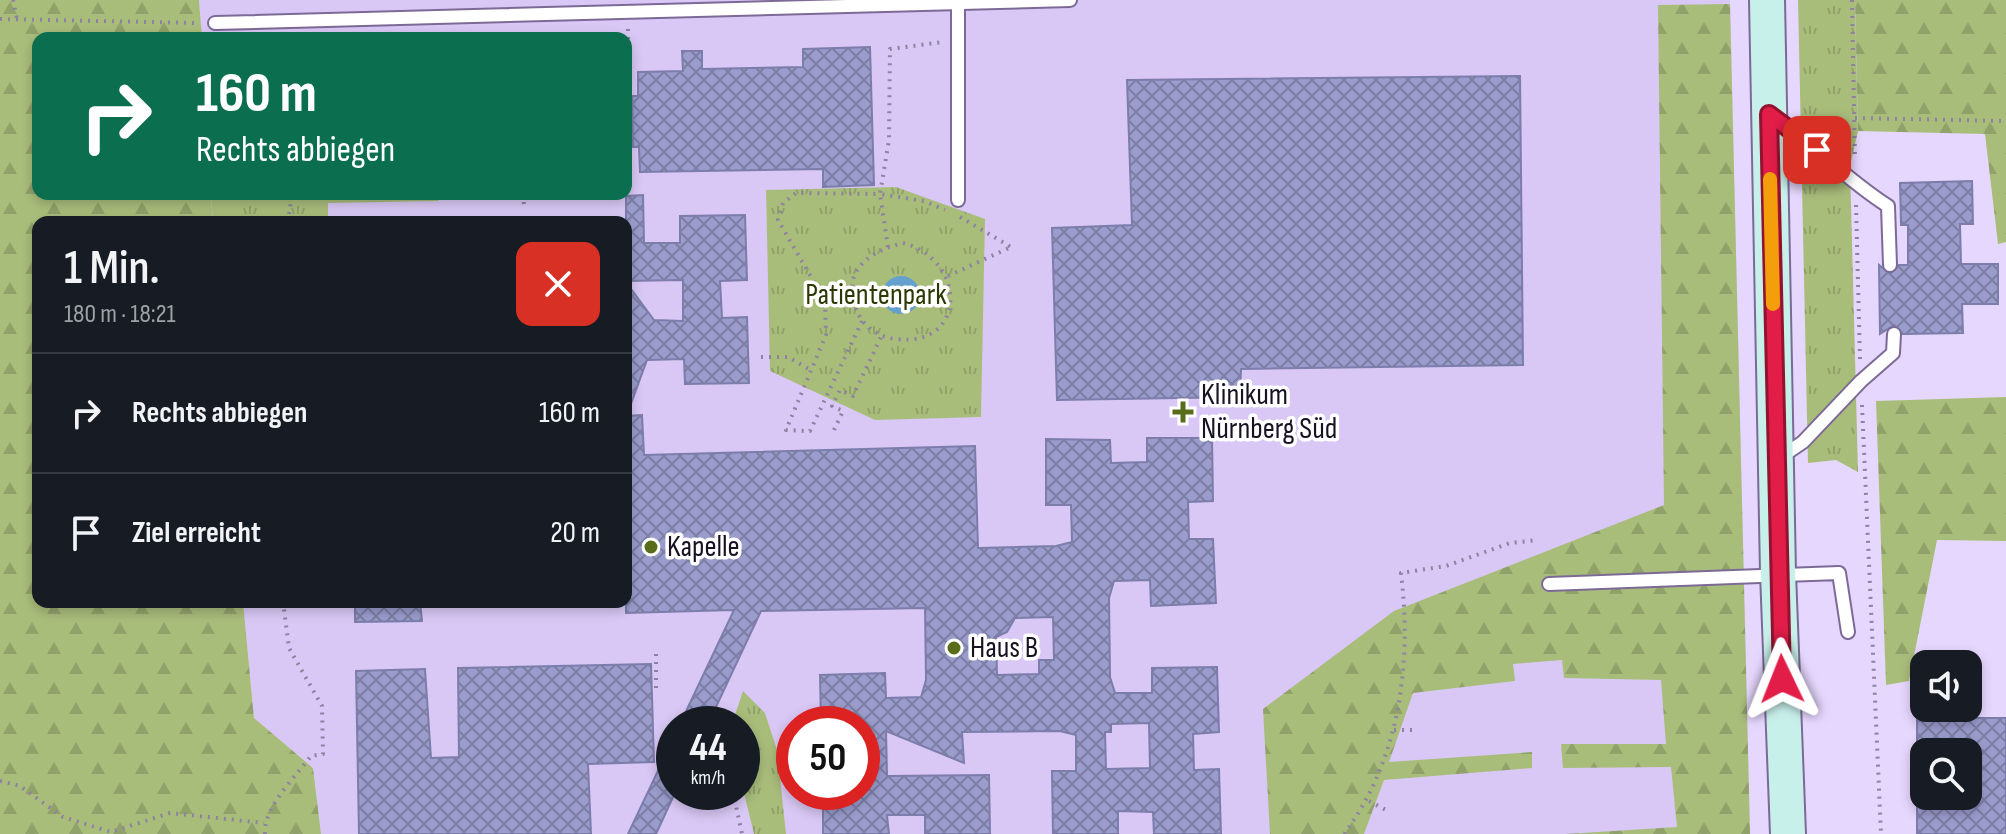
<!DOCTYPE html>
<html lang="de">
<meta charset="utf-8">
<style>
body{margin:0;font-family:"Sofia Sans Condensed",sans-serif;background:#242831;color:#f1f3f6;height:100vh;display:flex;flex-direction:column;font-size:30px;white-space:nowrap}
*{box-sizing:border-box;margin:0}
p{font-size:26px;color:#9ea1a6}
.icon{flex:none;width:44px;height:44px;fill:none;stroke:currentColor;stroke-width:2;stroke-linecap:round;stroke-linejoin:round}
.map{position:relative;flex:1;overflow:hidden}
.details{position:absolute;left:32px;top:216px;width:600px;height:392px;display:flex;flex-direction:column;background:#171b24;border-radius:16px;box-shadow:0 4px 12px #0003}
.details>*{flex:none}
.hud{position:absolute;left:32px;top:32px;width:600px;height:168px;border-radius:16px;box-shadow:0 4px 12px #0003;background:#0b6e4f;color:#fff;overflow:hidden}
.buttons{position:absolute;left:1910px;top:650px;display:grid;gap:16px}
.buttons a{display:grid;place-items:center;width:72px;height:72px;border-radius:16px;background:#171b24;box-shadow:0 4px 12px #0003;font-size:40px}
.speed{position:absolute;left:656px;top:706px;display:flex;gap:16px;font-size:40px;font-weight:700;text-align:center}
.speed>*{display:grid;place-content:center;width:104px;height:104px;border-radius:50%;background:#171b24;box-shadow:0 4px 12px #0003;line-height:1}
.speed small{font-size:20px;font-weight:400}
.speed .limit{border:12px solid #d22;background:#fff;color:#111}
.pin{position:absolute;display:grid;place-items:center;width:68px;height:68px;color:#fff;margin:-34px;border-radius:16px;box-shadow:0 4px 12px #0006}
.me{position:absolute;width:88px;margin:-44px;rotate:358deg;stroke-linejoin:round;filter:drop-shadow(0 0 6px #0008)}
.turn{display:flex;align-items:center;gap:28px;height:168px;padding:0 32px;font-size:36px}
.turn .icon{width:104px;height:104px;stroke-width:2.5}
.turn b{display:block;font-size:56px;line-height:68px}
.round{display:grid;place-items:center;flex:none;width:84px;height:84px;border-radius:16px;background:#242831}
.summary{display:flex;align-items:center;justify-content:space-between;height:136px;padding:0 32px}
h1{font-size:48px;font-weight:600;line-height:60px}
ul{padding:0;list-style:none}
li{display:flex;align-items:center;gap:24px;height:120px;padding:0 32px;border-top:2px solid #363941}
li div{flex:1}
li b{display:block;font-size:30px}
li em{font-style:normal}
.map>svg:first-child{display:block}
.built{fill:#d9c8f5;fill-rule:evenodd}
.grass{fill:url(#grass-tufts)}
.forest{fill:url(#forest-firs)}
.water{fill:url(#water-ripples)}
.building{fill:url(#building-cross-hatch);stroke:#7c7dab;stroke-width:2;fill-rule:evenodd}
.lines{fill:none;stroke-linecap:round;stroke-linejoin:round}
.lane-casing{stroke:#7c6a96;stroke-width:16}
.secondary-casing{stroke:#7c6a96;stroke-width:38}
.path{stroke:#8e82a0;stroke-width:4;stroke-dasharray:2 6;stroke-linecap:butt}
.lane{stroke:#fff;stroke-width:12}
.secondary{stroke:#c8f0eb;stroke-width:34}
.route-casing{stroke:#92132f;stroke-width:20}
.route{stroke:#e11d48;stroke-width:14}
.slow{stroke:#f59e0b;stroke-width:14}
.poi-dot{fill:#586c19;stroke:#fff;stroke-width:3}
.labels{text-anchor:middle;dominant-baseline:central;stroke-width:7;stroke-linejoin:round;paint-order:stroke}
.park-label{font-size:30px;fill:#2c3804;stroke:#fff}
.poi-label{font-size:30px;fill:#181122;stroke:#fff;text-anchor:start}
</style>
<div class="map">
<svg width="2006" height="834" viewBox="0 0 2006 834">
<defs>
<pattern id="grass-tufts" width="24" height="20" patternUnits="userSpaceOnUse" patternTransform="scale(2)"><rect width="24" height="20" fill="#a9bd7b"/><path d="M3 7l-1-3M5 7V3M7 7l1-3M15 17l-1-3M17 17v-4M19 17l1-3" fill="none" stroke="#91a16a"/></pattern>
<pattern id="forest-firs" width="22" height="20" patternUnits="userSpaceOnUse" patternTransform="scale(2)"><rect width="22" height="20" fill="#a9bd7b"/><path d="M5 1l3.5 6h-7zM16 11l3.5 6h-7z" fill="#91a16a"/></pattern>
<pattern id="water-ripples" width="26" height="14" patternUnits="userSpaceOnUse" patternTransform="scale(2)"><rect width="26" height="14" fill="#64a1ce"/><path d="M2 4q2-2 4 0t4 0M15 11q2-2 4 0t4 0" fill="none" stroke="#5182a7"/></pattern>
<pattern id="building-cross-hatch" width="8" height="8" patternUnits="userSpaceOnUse" patternTransform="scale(2)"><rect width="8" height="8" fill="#9a9ccc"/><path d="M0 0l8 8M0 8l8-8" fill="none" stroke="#7d7ea5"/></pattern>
</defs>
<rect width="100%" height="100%" fill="#e6d7fe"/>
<path class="built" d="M199 0H1730L1750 834H321L313 768 254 718 243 602H626V222H213L211 194H626V38H202ZM674 724H742V792H674ZM794 724H862V792H794Z"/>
<g class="grass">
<polygon points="1798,0 1855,0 1858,131 1850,166 1858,472 1836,460 1808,463"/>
<polygon points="896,187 985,219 981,417 875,420 770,371 766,190"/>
<polygon points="211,194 433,194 439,201 328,203 328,222 213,222"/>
<polygon points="743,691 765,713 777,750 786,834 754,834 742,785 742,724 732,724"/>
</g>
<g class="forest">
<polygon points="0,0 199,0 202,38 38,38 38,194 211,194 213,222 38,222 38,602 243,602 254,718 313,768 321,834 0,834"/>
<polygon points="1855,0 2006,0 2006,242 1998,244 1985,134 1858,131"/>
<polygon points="1730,4 1750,834 1566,834 1677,827 1671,767 1563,768 1561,744 1666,744 1661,680 1564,678 1562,660 1513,664 1515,681 1413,693 1389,762 1532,752 1532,768 1384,780 1364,834 1270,834 1263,709 1394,611 1664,505 1658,5"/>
<polygon points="2006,397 2006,541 1937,540 1909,681 1886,685 1876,401"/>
</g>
<circle class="water" cx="901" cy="295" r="19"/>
<g class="building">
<polygon points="870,47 874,185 823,187 823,169 640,172 639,147 633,147 632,96 638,96 638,72 683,71 682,51 702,51 702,69 803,67 803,49"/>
<polygon points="1520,76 1523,365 1241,369 1240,397 1057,400 1052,228 1132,225 1127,80"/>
<polygon points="1972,181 1973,224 1960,224 1961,264 1998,264 1998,304 1962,304 1963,333 1903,334 1894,325 1880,334 1879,265 1890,274 1899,265 1908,265 1908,225 1901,225 1900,183"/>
<polygon points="643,195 644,243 680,243 680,216 745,215 747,280 720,281 722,318 747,317 749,383 685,384 684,359 647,360 628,412 626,282 654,320 683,321 683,280 626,281 626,196"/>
<path d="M642 415 644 455 975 446 978 548 1056 546 1072 542 1071 505H1046V439L1110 440 1111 463 1147 462V438H1212L1213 501 1188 502 1189 539H1213L1216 603 1151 606 1150 580 1114 581 1109 598 1110 677 1115 693H1152V668L1217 667 1219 732 1193 734 1194 770 1219 769 1221 834H1154L1153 812 1118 811V834H1053L1052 771H1076V735L1060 731 962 732 964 763 886 731 887 776 989 775 990 834H925V815H887L889 834H823V792H862V724H821L820 675 885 673 886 698 921 697 926 680 925 608 761 611 708 724H680L734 610 626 613V416ZM1053 617 1054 660H1039V674L997 675 996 637 1007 632 1015 618ZM1149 723 1150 768 1106 769 1105 732H1111V724Z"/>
<polygon points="355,602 420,602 422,621 355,622"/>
<polygon points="651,664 654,762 588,764 591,834 359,834 356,671 425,669 431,758 459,757 458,668"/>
<polygon points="1917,718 2006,718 2006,834 1917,834 1917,796 1968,796 1968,752 1917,752"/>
<polygon points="674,737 674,795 656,834 628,834"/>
</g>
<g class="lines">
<defs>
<g id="lane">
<polyline points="215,23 1070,0"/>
<path d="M1775 118C1814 145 1847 180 1888 206L1890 265"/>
<polyline points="958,200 958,3"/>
<polyline points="1781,457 1803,442 1861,381 1893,353 1894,334"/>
<polyline points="1549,584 1839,573 1848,632"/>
</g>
<polyline id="secondary" points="1767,0 1778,573 1788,834"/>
</defs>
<use href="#lane" class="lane-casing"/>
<use href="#secondary" class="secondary-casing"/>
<g class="path">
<polyline points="13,0 17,19"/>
<polyline points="1852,0 1855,160"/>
<polyline points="0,19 197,23"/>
<polyline points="626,94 629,90 628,27"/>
<polyline points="1855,118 2006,121"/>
<polyline points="439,194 439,201"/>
<polyline points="523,194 524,205"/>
<polyline points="1856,205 1860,360"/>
<polyline points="960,217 1011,247"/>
<polyline points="288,222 292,194"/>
<path d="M903 243C966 259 969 348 895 339 881 337 868 330 860 317 838 276 863 253 903 243Z"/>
<polyline points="888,247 880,194 924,201 945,210"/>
<polyline points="948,276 1011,247"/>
<polyline points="825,301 850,295"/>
<polyline points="862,321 810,431 786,430 826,335 825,301 778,220 783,203 796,193 880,194 889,140 890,49 943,42"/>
<polyline points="761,357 788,357 812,371"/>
<polyline points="1862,405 1881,834"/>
<polyline points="834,430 843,411 832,406 840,390 853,396 881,337"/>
<polyline points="656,688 656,650"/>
<polyline points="1394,730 1412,730"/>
<polyline points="0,781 20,786 63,817 111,832 170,813 264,823"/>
<polyline points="717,792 735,801"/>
<polyline points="733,792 742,834"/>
<polyline points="1369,801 1388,811"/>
<path d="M265 834C263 808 296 776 311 756L323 754 322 706 289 648 283 602"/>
<path d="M1344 834C1400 759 1412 664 1401 573L1446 566 1510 543 1538 540"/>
</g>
<use href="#lane" class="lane"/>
<use href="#secondary" class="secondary"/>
</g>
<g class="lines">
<defs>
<polyline id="route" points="1782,679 1769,114 1817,150"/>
</defs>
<use href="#route" class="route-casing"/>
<use href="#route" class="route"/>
<polyline class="slow" points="1770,179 1773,304"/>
</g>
<g class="poi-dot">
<path d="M1179 400h8v8h8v8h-8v8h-8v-8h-8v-8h8z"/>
<circle cx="651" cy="547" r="8"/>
<circle cx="954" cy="648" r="8"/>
</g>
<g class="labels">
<g class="park-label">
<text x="876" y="295">Patientenpark</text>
</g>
<g class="poi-label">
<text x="1201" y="395">Klinikum<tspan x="1201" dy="34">Nürnberg Süd</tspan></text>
<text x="667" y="547">Kapelle</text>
<text x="970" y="648">Haus B</text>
</g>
</g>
</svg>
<div class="buttons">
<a><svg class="icon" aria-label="sound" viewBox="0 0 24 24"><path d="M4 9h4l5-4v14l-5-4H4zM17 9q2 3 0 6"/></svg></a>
<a><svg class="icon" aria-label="search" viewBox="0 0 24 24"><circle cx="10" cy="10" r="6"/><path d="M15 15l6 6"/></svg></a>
</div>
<div class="speed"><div>44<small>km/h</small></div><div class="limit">50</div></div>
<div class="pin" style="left:1817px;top:150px;background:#d93025"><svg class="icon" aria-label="arrive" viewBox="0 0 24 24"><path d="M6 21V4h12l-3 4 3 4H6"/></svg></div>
<svg class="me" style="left:1782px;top:679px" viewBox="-20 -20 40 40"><path d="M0-17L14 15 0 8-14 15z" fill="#e11d48" stroke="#fff" stroke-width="4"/></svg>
<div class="hud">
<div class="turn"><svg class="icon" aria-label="right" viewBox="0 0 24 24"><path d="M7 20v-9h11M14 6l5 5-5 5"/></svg><div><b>160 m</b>Rechts abbiegen</div></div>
</div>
<section class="details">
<div class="summary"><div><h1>1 Min.</h1><p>180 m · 18:21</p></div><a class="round" style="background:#d93025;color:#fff"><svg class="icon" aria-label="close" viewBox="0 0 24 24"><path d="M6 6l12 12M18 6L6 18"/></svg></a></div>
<ul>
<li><svg class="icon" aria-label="right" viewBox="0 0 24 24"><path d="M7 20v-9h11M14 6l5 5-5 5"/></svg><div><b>Rechts abbiegen</b></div><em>160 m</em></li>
<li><svg class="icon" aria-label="arrive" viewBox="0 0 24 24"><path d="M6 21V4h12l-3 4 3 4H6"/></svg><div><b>Ziel erreicht</b></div><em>20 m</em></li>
</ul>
</section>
</div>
